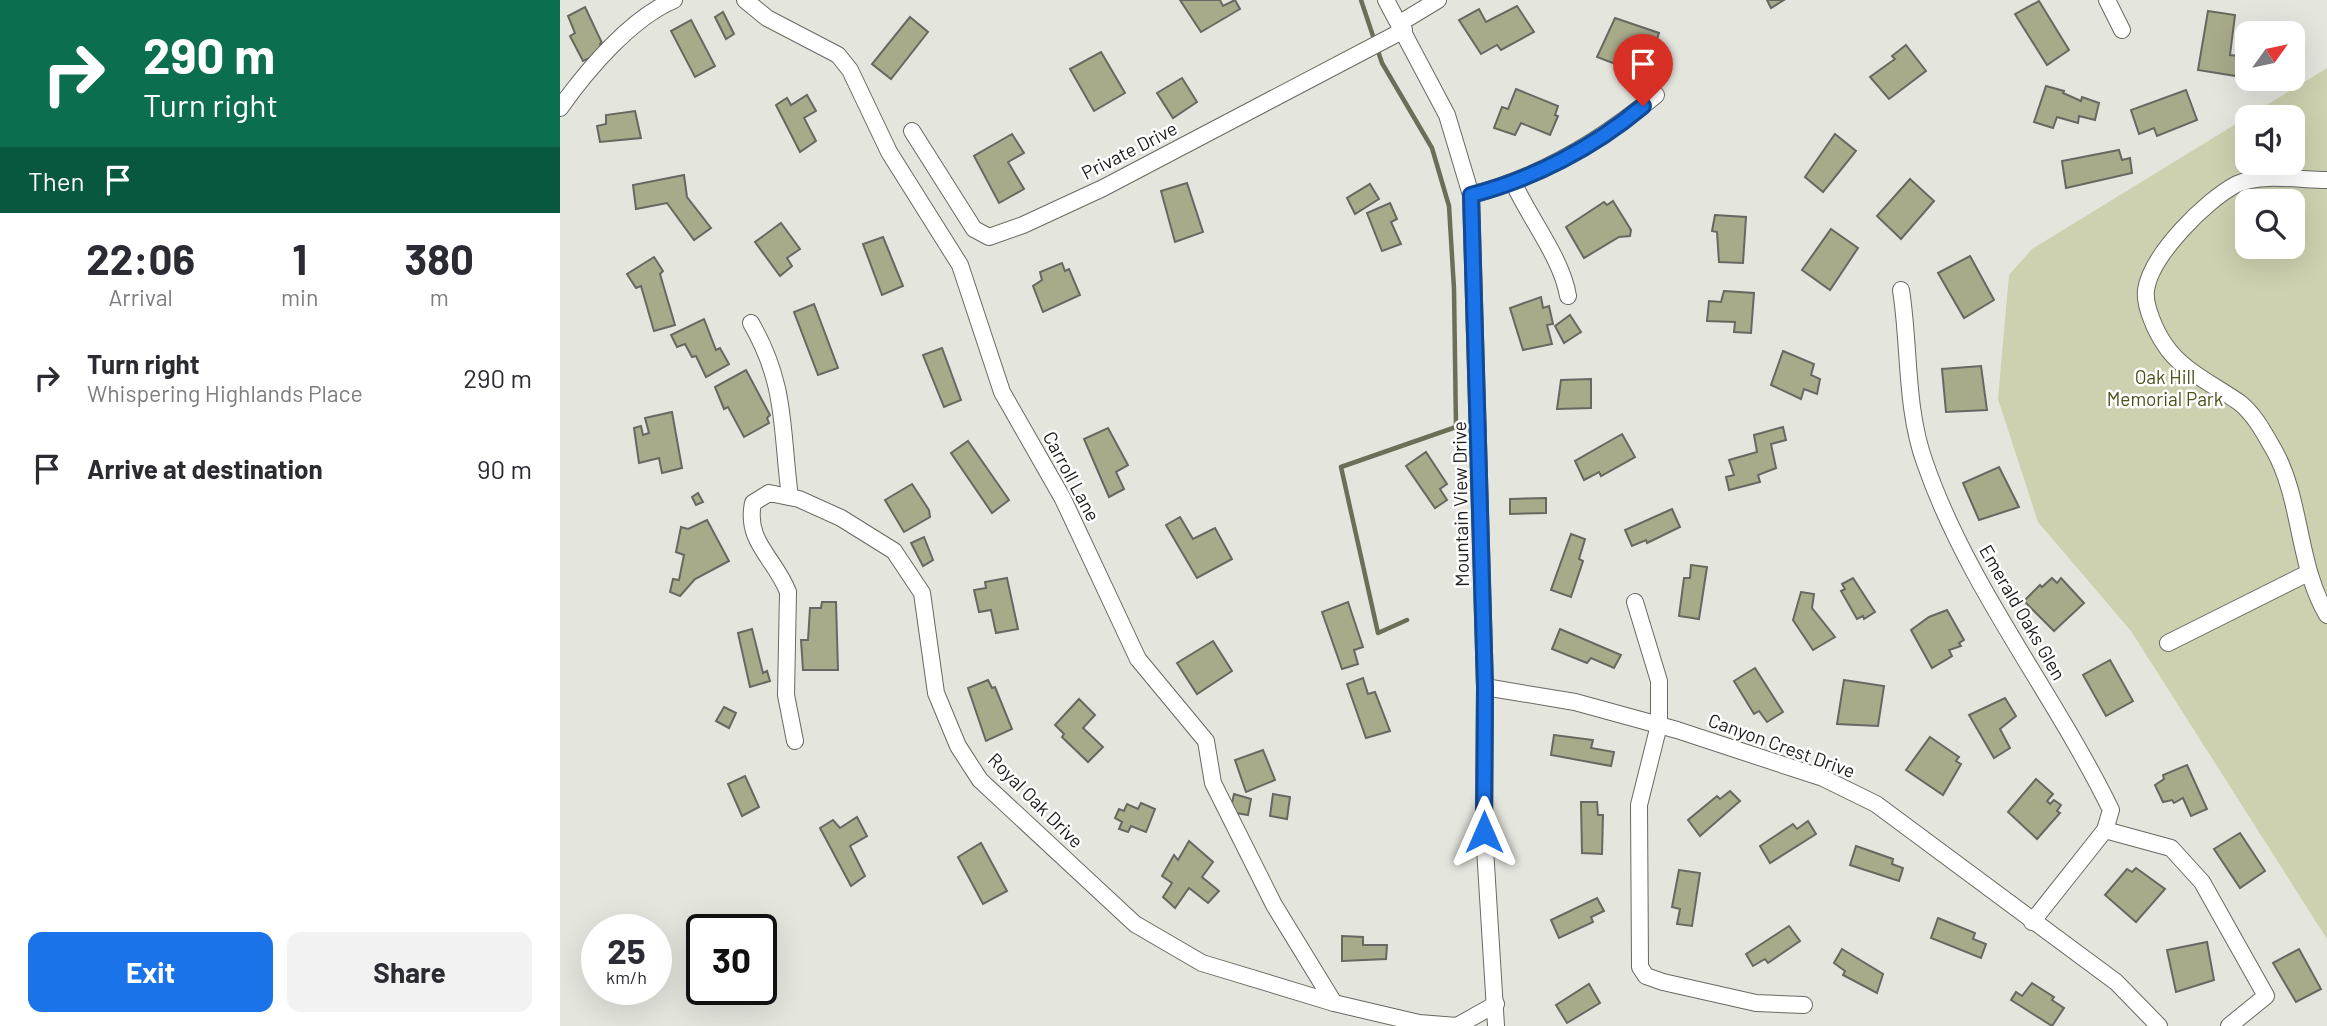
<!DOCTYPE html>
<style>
body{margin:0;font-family:Barlow,sans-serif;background:#f2f2f3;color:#2b2b33;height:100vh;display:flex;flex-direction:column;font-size:26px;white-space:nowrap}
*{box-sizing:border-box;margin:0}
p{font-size:23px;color:#7c7c81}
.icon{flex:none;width:38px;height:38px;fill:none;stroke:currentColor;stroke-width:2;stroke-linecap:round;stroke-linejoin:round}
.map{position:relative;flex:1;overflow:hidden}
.sheet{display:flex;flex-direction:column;background:#fff;width:560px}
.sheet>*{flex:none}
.guide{background:#0b6e4f;color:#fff;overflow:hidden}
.needle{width:46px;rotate:57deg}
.buttons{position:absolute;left:1675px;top:21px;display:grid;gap:14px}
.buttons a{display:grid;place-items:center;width:70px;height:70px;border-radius:14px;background:#fff;box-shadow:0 7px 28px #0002;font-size:35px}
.speed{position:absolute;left:21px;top:914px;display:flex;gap:14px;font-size:35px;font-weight:700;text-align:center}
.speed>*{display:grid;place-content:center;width:91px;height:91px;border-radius:50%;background:#fff;box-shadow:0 7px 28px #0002;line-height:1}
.speed small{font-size:18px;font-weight:400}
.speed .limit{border:4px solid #111;border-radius:10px;background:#fff;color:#111}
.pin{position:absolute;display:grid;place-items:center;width:60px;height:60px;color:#fff;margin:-72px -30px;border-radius:50% 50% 50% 0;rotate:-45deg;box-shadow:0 0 7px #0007}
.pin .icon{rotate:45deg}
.me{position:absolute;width:77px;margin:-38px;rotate:0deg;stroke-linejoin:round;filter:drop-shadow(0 0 5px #0008)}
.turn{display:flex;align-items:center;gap:24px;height:147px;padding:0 28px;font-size:32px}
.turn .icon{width:91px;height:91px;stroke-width:2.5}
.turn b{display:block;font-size:49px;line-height:60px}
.then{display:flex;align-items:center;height:66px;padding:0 28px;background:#0003;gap:14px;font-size:26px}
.eta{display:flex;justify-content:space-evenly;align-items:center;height:119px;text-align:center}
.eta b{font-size:42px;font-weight:700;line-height:49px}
.action{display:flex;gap:14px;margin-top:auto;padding:14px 28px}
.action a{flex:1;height:80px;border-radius:14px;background:#1a73e8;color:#fff;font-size:28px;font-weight:700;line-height:80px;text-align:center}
.action a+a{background:#f2f2f3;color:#2b2b33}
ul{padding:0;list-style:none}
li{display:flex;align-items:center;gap:21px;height:91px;padding:0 28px}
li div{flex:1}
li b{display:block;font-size:26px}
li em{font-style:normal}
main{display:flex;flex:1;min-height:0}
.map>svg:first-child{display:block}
.green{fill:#ced1af;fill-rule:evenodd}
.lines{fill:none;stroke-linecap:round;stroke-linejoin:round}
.stream{stroke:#6c6f58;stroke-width:4.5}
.building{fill:#a8ab8a;stroke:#676861;stroke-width:2}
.minor-casing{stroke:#696962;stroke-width:18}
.minor{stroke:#fff;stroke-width:16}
.route-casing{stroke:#114b97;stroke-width:18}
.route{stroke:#1a73e8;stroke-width:12}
.labels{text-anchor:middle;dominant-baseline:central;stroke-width:5;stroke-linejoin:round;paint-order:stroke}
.street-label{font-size:19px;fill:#1c1d1a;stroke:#fff}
.park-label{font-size:19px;fill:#4d5019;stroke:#fff}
</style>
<main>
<section class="sheet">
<div class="guide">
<div class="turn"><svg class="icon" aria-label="right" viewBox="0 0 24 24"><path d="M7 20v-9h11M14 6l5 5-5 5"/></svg><div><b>290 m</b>Turn right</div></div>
<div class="then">Then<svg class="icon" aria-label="arrive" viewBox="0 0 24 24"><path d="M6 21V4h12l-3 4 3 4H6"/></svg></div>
</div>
<div class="eta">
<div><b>22:06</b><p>Arrival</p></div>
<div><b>1</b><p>min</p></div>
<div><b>380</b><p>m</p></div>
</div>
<ul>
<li><svg class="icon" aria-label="right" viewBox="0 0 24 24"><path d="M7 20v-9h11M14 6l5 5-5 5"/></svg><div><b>Turn right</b><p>Whispering Highlands Place</p></div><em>290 m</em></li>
<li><svg class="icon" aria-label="arrive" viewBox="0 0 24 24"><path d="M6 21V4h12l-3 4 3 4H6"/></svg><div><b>Arrive at destination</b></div><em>90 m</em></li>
</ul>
<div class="action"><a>Exit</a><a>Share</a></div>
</section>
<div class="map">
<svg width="1767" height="1026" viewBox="0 0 1767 1026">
<rect width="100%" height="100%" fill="#e4e5dd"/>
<path class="green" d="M1767 68V939L1571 631 1478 522 1438 399 1449 275 1472 249ZM1687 117H1732V163H1687ZM1687 201H1732V247H1687Z"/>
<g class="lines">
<polyline class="stream" points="801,0 822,63 872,148 889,206 894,289 896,427 781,467 818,633 847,620"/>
</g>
<g class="building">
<polygon points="620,0 660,0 663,6 675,0 680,9 641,32"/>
<polygon points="1207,0 1224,0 1211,8"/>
<polygon points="1479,1 1509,50 1487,65 1455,14"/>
<polygon points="957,6 974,32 941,50 937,45 921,54 899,20 919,9 926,22"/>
<polygon points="25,7 42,43 40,44 43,52 23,61 10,36 15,33 8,16"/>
<polygon points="1648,11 1675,15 1670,55 1679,56 1676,76 1638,70"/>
<polygon points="163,12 174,34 166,39 155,17"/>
<polygon points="350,17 368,32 331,79 312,64"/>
<polygon points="1055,18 1099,33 1090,60 1062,52 1058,65 1037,57"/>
<polygon points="131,20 155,66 135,77 111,31"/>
<polygon points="1346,45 1366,71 1329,99 1310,77 1335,59 1332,56"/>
<polygon points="541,52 565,93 534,111 510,69"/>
<polygon points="622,78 637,102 613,118 597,93"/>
<polygon points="1486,86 1504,91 1503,93 1521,101 1522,97 1539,103 1535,120 1519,116 1518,123 1497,117 1493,128 1474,122"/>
<polygon points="956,89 998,106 995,115 998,116 990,135 961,123 955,135 934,128 942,107 948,109"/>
<polygon points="1626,90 1637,120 1597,136 1594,128 1579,134 1571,110"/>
<polygon points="247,95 256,111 244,118 256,141 240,152 216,105 227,98 231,105"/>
<polygon points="75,111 81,138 40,142 37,126 46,124 46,115"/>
<polygon points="452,134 464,153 448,162 464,189 439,203 414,156"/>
<polygon points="1275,134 1296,151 1263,192 1245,177"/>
<polygon points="1559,150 1562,160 1570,158 1572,173 1506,188 1502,161"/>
<polygon points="124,175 127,197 151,228 134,240 107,203 76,209 73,185"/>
<polygon points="1350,179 1374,201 1341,239 1317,216"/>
<polygon points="627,183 643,232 615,242 601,191"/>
<polygon points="810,184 819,199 795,214 787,198"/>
<polygon points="1053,201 1071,230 1070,236 1059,237 1024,258 1006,227 1044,202 1047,205"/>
<polygon points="830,203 837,219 831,222 841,244 822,251 807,213"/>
<polygon points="1155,215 1186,217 1183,263 1159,262 1157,232 1152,231"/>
<polygon points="221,223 240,249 227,258 232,266 220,276 195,242"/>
<polygon points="1271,229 1298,248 1270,290 1242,270"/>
<polygon points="323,237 343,286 322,295 303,244"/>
<polygon points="1410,256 1434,300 1404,318 1378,273"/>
<polygon points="94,257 103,271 100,274 115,325 94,331 81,286 76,288 67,274"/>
<polygon points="502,263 505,271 509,269 520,295 483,312 473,286 482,280 480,272"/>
<polygon points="1164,291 1194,293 1191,333 1174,332 1175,322 1147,321 1149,301 1161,302"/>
<polygon points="981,297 983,308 989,306 993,324 987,325 992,344 963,350 950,308"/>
<polygon points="254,304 278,368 258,375 234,312"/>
<polygon points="1010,315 1021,332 1004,343 995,326"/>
<polygon points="144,319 156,350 160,348 169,364 146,377 136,356 132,357 125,344 117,347 111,335"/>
<polygon points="382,348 401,400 384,407 363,355"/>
<polygon points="1223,351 1254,364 1251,375 1260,379 1257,394 1244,389 1241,399 1211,385"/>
<polygon points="1421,366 1427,410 1386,412 1382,369"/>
<polygon points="186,370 210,415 207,418 209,423 184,437 168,407 164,409 155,387"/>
<polygon points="1031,379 1031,408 997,409 1001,380"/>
<polygon points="112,412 122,468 102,473 99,458 79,463 74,428 81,426 83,435 89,433 85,418"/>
<polygon points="1223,427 1226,440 1211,444 1216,468 1198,475 1200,482 1169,490 1166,477 1174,475 1169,460 1197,452 1194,435"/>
<polygon points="548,428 568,465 556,472 564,489 549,497 524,439"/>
<polygon points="1062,434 1075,457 1041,476 1039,472 1024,480 1015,461"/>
<polygon points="408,441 449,500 432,513 391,453"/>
<polygon points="866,452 887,484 880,489 887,500 875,508 846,466"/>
<polygon points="1439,467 1459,507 1419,520 1403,483"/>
<polygon points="352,484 369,510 370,517 344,532 325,500"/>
<polygon points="138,493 143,502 136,505 132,497"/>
<polygon points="986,498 986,513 950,514 950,499"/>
<polygon points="1112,509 1120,527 1087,543 1086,540 1072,546 1065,530"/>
<polygon points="620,517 633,539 655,528 672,559 637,578 606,525"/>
<polygon points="147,520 169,561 135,579 120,596 110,592 113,579 119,580 124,555 116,552 121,527 128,529"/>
<polygon points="1011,534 1025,539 1019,559 1023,561 1011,597 991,590"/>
<polygon points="364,537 373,560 363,566 351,543"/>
<polygon points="1131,565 1147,567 1139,619 1119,616 1124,578 1130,578"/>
<polygon points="447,578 458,629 436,633 431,610 419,612 414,590 426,588 425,582"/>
<polygon points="1293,578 1315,612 1304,619 1303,616 1297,619 1281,591 1285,589 1282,584"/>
<polygon points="1492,578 1497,583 1501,578 1524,603 1494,631 1464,601 1480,585 1482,587"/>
<polygon points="1241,592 1254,594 1252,608 1275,637 1253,650 1233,620"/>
<polygon points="262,602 276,602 278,670 243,670 241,640 248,640 250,608 261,608"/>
<polygon points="788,602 803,647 794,650 798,664 782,669 762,612"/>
<polygon points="1387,610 1404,640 1399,643 1401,646 1389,650 1392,656 1372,668 1351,630 1369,617"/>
<polygon points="192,629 203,673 207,671 210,681 190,687 178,633"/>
<polygon points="1000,629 1061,655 1054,668 1031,658 1027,663 992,649"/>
<polygon points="653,641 672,671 637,694 617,663"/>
<polygon points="1550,660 1573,701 1546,716 1523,675"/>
<polygon points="1195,668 1223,712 1207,722 1199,711 1194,714 1174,681"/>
<polygon points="803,678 808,694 815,692 830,731 806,738 787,684"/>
<polygon points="428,680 432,688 435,687 452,729 426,741 408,688"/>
<polygon points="1284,680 1324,686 1318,726 1277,724"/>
<polygon points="1445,698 1456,716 1440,729 1450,748 1434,758 1409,715"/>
<polygon points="519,699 535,715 523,728 543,747 528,762 502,737 504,734 495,725"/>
<polygon points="164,707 176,713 169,728 156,721"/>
<polygon points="994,735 1033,740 1031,748 1054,752 1051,766 991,755"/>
<polygon points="1370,737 1399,757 1396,761 1401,764 1383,795 1346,770"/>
<polygon points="703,750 715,780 686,792 675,760"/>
<polygon points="1627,765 1647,809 1631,816 1623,798 1614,803 1612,800 1603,802 1595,785 1604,779 1603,775"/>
<polygon points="185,776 199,807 182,816 168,784"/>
<polygon points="1476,779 1493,794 1487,801 1490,804 1494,800 1501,805 1497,811 1500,813 1477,839 1448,812"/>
<polygon points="1170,791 1180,801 1140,836 1128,820 1157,796 1160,799"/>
<polygon points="674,794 691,799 688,815 670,812"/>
<polygon points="713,794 730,797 727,819 710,816"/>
<polygon points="1021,802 1037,802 1038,815 1043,815 1042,854 1022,853"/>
<polygon points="581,803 595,809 586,832 571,826 568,832 559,829 562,822 555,818 559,809 564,811 567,804 578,809"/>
<polygon points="297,817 307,836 290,846 305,876 291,886 260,828 273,820 280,828"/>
<polygon points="1248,821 1256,834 1210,863 1200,846 1233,824 1237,829"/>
<polygon points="1680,833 1705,871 1680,888 1654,849"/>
<polygon points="629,841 653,862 642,877 659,891 648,903 629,888 615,908 603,897 612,883 602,876 614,855 618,860"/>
<polygon points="421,843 447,891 423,904 398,857"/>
<polygon points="1296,846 1333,859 1332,864 1343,868 1339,881 1290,865"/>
<polygon points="1576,868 1605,889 1576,922 1545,895 1567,869 1572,872"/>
<polygon points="1119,870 1140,873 1132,926 1117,924 1120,909 1112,907"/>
<polygon points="1037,898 1044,911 1031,917 1033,922 999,938 991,920"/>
<polygon points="1378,918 1415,933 1413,939 1426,944 1421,958 1371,938"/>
<polygon points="1229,926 1240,941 1208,963 1205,959 1193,966 1186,954"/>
<polygon points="782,936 803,937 803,945 827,945 826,959 782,961"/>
<polygon points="1647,942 1654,980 1616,992 1607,950"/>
<polygon points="1282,949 1323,974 1317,993 1283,975 1285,971 1274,963"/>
<polygon points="1739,949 1761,989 1736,1002 1713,963"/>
<polygon points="1472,983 1494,997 1492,1000 1504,1008 1492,1026 1451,1000 1456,992 1462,996"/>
<polygon points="1029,984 1040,1003 1007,1023 996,1005"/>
</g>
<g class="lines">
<defs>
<g id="minor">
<polyline points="185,0 207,18 278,55 290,70 329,152 400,265 442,392 503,499 578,659 646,741 653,783 714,905 774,1003"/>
<polyline points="826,0 887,115 911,195 925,687 924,832 936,1026"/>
<polyline points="1547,0 1562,30"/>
<polyline points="840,23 878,0"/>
<path d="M0 108C27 70 71 18 114 0"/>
<polyline points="352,131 414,229 429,237 463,225 543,188 844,30"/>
<path d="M1767 180C1740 180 1702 173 1677 184 1646 200 1591 255 1586 290 1584 306 1596 332 1605 345 1622 371 1655 385 1680 403 1695 415 1704 433 1714 450 1742 500 1737 564 1767 615"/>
<path d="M954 184C970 219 1002 259 1008 296"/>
<path d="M911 195C981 177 1041 141 1096 95"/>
<path d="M1341 290C1350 347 1345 408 1365 463 1408 587 1494 693 1551 810L1545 830 1472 922"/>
<path d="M191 323C227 385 221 430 230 497"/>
<polyline points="1075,602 1099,681 1099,725 1079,805 1080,967 1086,976 1103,982 1196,1003 1244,1005"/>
<polyline points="1608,643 1748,573"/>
<polyline points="925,687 1015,702 1117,730 1263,778 1316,804 1556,982 1599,1026"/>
<path d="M235 741 226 695 228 592C215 558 185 542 193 503L209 493 239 499 281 518 334 551 362 593 376 693 398 746 420 780 575 924 642 963 774 1003 859 1023 897 1026 936 1004"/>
<polyline points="1545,830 1611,848 1642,882 1706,996 1669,1026"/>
</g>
</defs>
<use href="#minor" class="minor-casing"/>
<use href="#minor" class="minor"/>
</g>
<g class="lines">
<defs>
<path id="route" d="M924 832 925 687 911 195C973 179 1033 148 1083 106"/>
</defs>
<use href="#route" class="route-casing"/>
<use href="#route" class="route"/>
</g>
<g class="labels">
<g class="street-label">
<text transform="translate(569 150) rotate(-27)">Private Drive</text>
<text transform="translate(512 476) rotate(62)">Carroll Lane</text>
<text transform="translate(900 504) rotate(-91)">Mountain View Drive</text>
<text transform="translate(1463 612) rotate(60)">Emerald Oaks Glen</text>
<text transform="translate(1222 745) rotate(20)">Canyon Crest Drive</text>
<text transform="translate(476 800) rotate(45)">Royal Oak Drive</text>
</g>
<g class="park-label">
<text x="1605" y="376">Oak Hill<tspan x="1605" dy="22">Memorial Park</tspan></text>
</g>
</g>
</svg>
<div class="buttons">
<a><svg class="needle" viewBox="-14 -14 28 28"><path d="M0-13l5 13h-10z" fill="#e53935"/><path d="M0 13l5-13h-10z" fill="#7c7c81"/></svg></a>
<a><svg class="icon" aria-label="sound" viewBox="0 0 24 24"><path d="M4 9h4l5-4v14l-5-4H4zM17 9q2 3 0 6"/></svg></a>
<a><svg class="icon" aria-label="search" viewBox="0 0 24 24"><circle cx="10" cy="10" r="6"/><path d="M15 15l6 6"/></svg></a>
</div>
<div class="speed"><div>25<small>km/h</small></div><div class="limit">30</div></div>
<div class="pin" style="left:1083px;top:106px;background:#d93025"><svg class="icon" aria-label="arrive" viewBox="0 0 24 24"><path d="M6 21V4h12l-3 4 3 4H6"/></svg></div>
<svg class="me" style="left:924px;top:832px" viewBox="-20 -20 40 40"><path d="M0-17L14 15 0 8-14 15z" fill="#1a73e8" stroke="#fff" stroke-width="4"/></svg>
</div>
</main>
